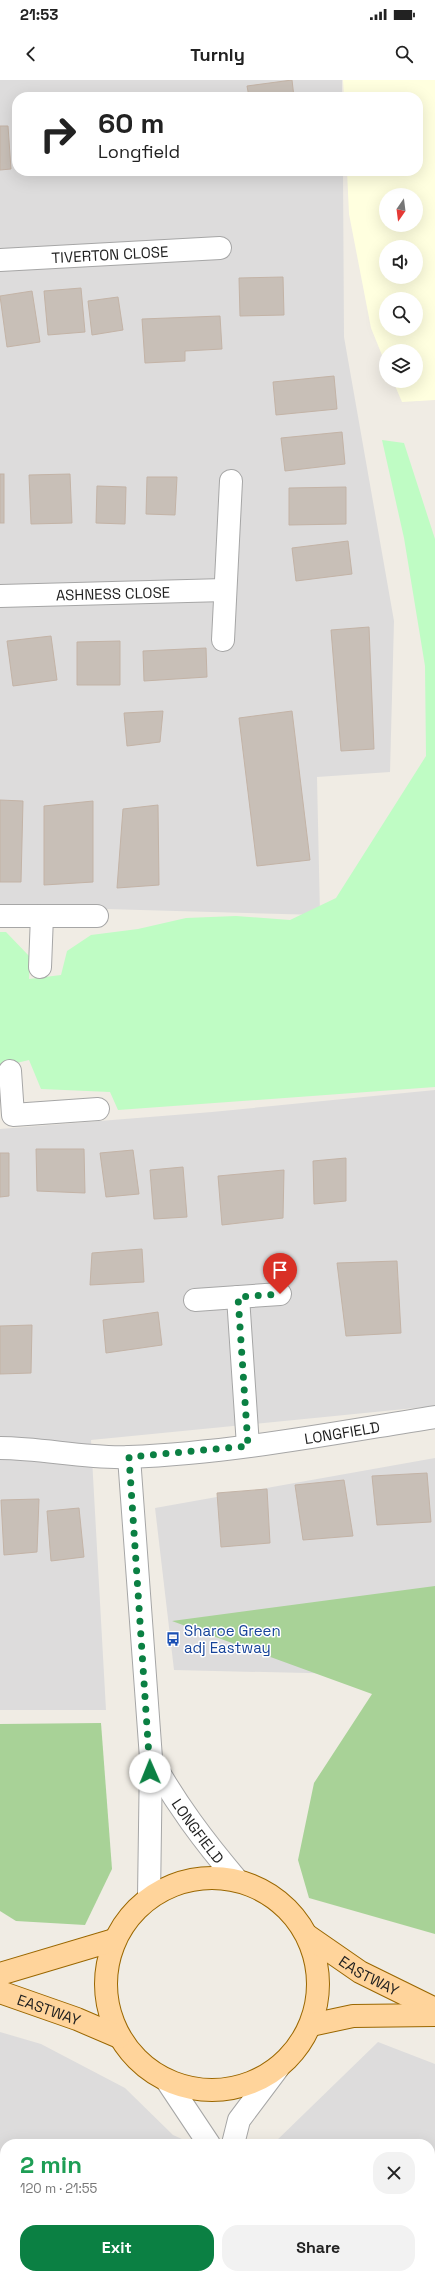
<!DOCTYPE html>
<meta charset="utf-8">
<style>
body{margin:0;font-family:"Space Grotesk",sans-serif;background:#f2f2f2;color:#222;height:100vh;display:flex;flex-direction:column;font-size:15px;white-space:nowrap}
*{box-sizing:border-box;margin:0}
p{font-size:13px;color:#767676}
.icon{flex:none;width:22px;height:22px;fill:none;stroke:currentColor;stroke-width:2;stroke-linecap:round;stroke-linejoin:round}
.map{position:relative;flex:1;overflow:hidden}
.sheet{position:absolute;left:0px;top:2059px;width:435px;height:140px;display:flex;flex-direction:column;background:#fff;border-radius:16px 16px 0 0;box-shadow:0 4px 16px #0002}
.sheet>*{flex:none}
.hud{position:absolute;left:12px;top:12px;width:411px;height:84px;border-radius:16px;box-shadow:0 4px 16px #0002;background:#fff;color:#222;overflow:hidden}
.needle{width:26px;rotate:194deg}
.controls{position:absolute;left:379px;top:108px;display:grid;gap:8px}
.controls a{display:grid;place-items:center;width:44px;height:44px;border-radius:50%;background:#fff;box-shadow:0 4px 16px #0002;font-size:20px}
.pin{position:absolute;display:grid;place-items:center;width:34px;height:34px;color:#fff;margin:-41px -17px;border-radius:50% 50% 50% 0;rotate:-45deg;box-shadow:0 0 4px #0007}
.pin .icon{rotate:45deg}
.me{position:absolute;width:44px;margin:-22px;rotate:359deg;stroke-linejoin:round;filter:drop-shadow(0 0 3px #0008)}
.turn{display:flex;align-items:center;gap:14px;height:84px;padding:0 20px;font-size:18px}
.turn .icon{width:52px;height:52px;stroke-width:2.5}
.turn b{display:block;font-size:28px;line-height:34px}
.round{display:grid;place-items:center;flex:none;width:42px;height:42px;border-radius:16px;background:#f2f2f2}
.summary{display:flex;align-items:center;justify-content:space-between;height:68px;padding:0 20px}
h1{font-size:24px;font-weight:700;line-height:30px;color:#1e9e55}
.action{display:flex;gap:8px;margin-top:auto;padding:8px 20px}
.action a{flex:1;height:46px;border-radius:16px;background:#0b8043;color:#fff;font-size:16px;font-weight:700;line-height:46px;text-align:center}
.action a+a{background:#f2f2f2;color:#222}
.status{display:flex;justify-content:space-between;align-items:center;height:28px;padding:0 20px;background:#fff;direction:ltr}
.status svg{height:11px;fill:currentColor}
header{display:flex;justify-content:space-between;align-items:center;height:52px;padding:0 20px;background:#fff;font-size:18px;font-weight:700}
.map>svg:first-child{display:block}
.residential{fill:#dddcdc}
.education{fill:#ffffdf;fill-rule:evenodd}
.forest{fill:#a8d297}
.park{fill:#bffcc4}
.building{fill:#c8bfb7;stroke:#c3b3a6}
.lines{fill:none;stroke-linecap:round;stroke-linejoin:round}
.minor-casing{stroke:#a6a6a6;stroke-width:24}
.major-casing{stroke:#9a6700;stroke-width:24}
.minor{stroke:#fff;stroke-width:22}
.major{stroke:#ffd49b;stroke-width:22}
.route{stroke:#0b8043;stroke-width:7;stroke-dasharray:0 12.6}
.labels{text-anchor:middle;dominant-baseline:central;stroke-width:3;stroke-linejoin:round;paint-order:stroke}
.street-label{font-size:15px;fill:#1f1f1f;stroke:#fff}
.transit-label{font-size:15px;fill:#164399;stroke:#fff;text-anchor:start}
</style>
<div class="status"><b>21:53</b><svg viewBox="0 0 49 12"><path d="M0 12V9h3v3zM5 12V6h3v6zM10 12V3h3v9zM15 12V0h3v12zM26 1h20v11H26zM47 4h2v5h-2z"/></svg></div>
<header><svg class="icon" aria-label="back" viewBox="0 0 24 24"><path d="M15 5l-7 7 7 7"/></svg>Turnly<svg class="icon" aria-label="search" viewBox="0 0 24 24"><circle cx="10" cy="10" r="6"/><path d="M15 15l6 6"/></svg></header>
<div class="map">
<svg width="435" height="2199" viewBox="0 0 435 2199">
<rect width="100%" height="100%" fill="#f0ece4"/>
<g class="residential">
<polygon points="0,0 342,0 342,17 17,17 17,91 343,91 344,257 394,541 390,692 317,697 320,835 0,826"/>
<polygon points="435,1010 435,1326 91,1360 106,1630 0,1630 0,1049 212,1032"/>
<polygon points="435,1378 435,1596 174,1590 155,1428"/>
<polygon points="0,1952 41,1964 125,2008 173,2055 193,2064 5,2064 5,2194 430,2194 430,2064 273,2064 378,1962 435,1984 435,2199 0,2199"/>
</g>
<path class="education" d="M343 0H435V320L402 322 393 301H416V271H386V285L371 248 349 134 347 91H418V17H344ZM386 115H416V145H386ZM386 167H416V197H386ZM386 219H416V249H386Z"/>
<g class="forest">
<polygon points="435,1506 435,1854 309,1818 298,1780 314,1703 372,1614 172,1541"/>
<polygon points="101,1643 112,1789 85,1845 16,1841 0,1831 0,1644"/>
</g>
<polygon class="park" points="382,360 404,363 435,459 435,1007 118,1030 110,1012 41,1009 29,980 0,987 0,852 6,852 30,877 29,899 61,895 67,871 91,855 138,849 186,838 236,836 290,840 336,818 426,676 425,586 404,458"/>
<g class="building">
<polygon points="292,0 294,17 249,17 247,6"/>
<polygon points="0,46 8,46 11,89 0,90"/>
<polygon points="114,91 148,91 115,94"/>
<polygon points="283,197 284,235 240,236 239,198"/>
<polygon points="81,208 85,252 48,255 44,211"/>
<polygon points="32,211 40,262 7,267 0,216"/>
<polygon points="118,217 123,250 92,255 88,221"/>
<polygon points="220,236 222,269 185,271 185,281 145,283 142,239"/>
<polygon points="334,296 337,329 276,335 273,302"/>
<polygon points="342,352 345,384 285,391 281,358"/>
<rect x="0" y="394" width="4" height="49"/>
<polygon points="70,394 72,443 31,444 29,395"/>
<polygon points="147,397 177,397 175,435 146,434"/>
<polygon points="97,406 126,407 125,444 96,443"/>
<polygon points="346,407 346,444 289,445 289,408"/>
<polygon points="348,461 352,494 296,501 292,468"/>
<polygon points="369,547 374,669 341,671 331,550"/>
<polygon points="51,556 57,600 13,606 7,561"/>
<polygon points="120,561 120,605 77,605 77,562"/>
<polygon points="206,568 207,597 144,601 143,571"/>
<polygon points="163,631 160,662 127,666 124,633"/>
<polygon points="292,631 310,780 257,786 239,638"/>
<polygon points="0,720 23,721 21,802 0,802"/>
<polygon points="93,721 93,802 44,805 44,726"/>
<polygon points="158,725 159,805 117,808 123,729"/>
<polygon points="36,1069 84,1069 85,1113 37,1111"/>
<polygon points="133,1070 139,1114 106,1117 100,1073"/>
<polygon points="0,1073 9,1073 9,1116 0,1117"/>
<polygon points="346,1078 346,1121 314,1124 313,1081"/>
<polygon points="183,1087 187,1137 154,1139 150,1090"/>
<polygon points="284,1090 283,1138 222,1145 218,1096"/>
<polygon points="142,1169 144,1202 90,1205 92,1173"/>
<polygon points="397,1181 401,1253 346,1256 337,1183"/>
<polygon points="158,1232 162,1265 106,1273 103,1240"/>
<polygon points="32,1245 31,1293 0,1294 0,1246"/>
<polygon points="427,1393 431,1442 377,1445 372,1396"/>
<polygon points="344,1400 353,1456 303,1460 295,1405"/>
<polygon points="267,1409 270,1463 221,1467 217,1413"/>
<polygon points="39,1419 37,1472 4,1475 1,1420"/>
<polygon points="79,1428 84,1477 51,1481 47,1431"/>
</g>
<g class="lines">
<defs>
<g id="minor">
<path id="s1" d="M0 180 220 168"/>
<path id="s2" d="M0 516 225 510"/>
<polyline points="223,560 231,401"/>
<polyline points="0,836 42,836"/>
<polyline points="40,887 42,836 97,836"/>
<polyline points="10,991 13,1035 98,1029"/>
<polyline points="238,1217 248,1366"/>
<polyline points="195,1220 280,1214"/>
<path id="s3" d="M0 1368C43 1368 86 1379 129 1377 232 1373 334 1353 435 1337"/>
<polyline points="129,1377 151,1678 149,1817"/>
<path id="s4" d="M151 1679C177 1725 203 1760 237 1800"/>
<polyline points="167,2001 209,2064"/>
<polyline points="233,2064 239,2040 278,1988"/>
<polyline points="229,2194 230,2199"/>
</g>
<g id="major">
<circle cx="212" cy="1904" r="106"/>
<path id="s5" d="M308 1856 360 1892 435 1929"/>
<polyline points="0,1894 114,1860"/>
<path id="s6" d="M0 1912 77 1939 119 1957"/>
<polyline points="311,1945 353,1936 435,1935"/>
</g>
</defs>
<use href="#minor" class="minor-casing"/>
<use href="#major" class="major-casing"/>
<use href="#minor" class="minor"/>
<use href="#major" class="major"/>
</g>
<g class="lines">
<polyline class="route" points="150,1692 129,1377 248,1366 238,1217 280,1214"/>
</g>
<defs>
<symbol id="bus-bare" viewBox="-9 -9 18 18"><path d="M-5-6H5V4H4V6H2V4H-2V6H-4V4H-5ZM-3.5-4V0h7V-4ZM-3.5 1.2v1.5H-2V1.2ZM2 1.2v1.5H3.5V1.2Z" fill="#1a4fb4" stroke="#fff" stroke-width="2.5" paint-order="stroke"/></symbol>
</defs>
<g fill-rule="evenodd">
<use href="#bus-bare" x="163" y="1549" width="20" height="20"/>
</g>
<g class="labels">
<g class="street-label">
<text stroke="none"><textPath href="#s1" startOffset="110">TIVERTON CLOSE</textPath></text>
<text stroke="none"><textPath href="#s2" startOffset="113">ASHNESS CLOSE</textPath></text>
<text stroke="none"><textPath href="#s3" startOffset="344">LONGFIELD</textPath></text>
<text stroke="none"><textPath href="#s4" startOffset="86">LONGFIELD</textPath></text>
<text stroke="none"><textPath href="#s5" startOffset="73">EASTWAY</textPath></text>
<text stroke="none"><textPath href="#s6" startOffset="52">EASTWAY</textPath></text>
</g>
<g class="transit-label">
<text x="184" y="1550">Sharoe Green<tspan x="184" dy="17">adj Eastway</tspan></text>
</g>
</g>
</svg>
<div class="controls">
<a><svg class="needle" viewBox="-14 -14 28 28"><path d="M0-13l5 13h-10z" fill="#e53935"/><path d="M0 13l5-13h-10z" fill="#767676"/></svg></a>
<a><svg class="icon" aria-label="sound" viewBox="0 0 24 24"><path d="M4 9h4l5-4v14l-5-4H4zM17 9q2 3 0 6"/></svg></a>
<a><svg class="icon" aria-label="search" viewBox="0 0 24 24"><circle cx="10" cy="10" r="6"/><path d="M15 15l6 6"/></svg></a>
<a><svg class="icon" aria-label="layers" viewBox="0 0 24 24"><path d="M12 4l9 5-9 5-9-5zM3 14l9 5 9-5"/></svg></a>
</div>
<div class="pin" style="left:280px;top:1214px;background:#d93025"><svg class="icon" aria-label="arrive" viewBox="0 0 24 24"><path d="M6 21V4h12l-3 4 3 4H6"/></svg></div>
<svg class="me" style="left:150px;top:1692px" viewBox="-20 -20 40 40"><circle r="19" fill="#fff"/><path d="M0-13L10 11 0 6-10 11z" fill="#0b8043"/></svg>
<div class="hud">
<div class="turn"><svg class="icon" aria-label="right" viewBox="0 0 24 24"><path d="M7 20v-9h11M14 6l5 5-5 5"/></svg><div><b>60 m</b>Longfield</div></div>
</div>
<section class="sheet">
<div class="summary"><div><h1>2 min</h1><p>120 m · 21:55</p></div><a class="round"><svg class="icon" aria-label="close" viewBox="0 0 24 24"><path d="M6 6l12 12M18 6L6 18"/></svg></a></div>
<div class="action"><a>Exit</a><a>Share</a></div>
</section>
</div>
